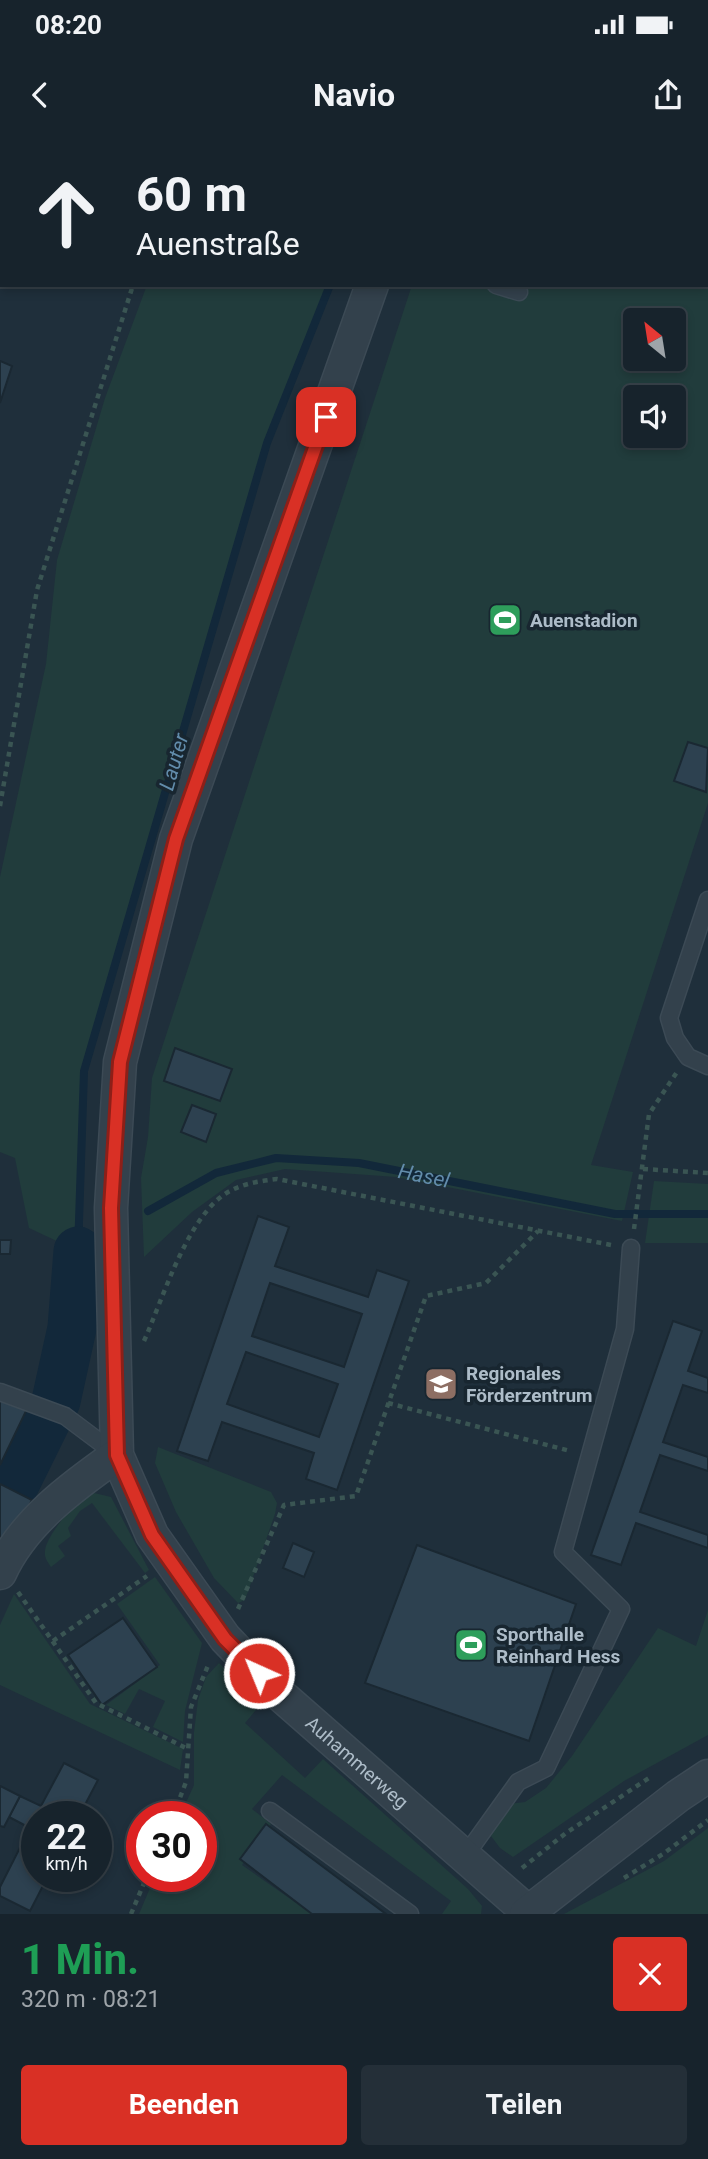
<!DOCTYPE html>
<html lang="de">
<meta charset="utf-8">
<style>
body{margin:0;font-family:Roboto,sans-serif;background:#242f38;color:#f1f3f6;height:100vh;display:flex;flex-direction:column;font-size:26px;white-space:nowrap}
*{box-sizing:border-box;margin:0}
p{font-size:23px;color:#9ea4a9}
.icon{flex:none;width:38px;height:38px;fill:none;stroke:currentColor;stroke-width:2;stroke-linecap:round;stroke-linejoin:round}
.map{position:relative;height:1774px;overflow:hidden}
.details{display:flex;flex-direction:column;background:#17232c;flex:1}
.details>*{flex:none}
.guide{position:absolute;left:0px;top:0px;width:709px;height:147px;box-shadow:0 4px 10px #0003,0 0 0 2px #364048;background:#17232c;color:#f1f3f6;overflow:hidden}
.needle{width:46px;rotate:330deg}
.controls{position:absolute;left:623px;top:168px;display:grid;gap:14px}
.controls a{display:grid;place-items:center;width:63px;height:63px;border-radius:7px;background:#17232c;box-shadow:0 4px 10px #0003,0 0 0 2px #364048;font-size:35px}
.speed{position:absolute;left:21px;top:1661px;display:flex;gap:14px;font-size:35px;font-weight:700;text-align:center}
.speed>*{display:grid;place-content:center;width:91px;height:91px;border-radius:50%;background:#17232c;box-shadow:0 4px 10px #0003,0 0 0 2px #364048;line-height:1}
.speed small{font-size:18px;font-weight:400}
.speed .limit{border:10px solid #d22;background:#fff;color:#111}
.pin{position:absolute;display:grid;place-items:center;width:60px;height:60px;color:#fff;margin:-30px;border-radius:14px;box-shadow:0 4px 10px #0006}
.me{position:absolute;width:77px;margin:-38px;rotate:316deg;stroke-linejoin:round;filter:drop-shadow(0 0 5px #0008)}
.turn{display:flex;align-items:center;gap:24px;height:147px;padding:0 21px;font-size:32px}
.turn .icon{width:91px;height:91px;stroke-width:2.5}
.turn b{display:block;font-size:49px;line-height:60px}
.round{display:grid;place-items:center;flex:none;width:74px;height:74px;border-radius:7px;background:#242f38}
.overview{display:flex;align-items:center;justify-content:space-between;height:119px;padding:0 21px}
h1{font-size:42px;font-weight:700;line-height:52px;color:#1e9e55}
.button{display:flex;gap:14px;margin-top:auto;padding:14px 21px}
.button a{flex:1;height:80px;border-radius:7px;background:#d93025;color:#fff;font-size:28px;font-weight:700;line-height:80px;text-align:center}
.button a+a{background:#242f38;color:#f1f3f6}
.status{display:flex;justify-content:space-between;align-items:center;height:49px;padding:0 35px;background:#17232c;direction:ltr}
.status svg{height:19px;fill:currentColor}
header{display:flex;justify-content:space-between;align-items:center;height:91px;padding:0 21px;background:#17232c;font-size:32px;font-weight:700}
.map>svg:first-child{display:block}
.green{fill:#213c3c;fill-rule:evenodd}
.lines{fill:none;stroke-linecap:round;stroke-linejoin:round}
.stream{stroke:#12283a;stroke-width:8}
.river{stroke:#12283a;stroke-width:49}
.building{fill:#2d4150;stroke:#1a2832;stroke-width:2;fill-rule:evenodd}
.service-casing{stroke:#3c4a55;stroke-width:19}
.minor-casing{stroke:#3c4a55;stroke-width:35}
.path{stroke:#3a5553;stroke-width:4.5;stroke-dasharray:5 5;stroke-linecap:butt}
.service{stroke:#33414c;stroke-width:16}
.minor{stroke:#33414c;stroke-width:32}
.route-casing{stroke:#8d1f18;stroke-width:18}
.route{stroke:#d93025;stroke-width:12}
.labels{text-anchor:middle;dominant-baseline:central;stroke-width:7;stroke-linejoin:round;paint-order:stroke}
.poi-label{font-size:19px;font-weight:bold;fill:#adbcc8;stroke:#182630;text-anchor:start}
.street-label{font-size:19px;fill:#adbcc8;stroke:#182630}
.water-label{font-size:21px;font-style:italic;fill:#628cab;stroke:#182630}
</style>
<div class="status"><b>08:20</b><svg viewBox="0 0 49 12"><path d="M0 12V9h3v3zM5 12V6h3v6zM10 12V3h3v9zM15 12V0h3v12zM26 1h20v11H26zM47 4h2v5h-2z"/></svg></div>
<header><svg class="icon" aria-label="back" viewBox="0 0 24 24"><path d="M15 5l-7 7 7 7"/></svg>Navio<svg class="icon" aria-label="share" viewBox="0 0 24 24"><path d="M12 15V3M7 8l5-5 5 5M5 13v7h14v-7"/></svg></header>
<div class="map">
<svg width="708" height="1774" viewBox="0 0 708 1774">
<rect width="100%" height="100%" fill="#1f2f3b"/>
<g class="green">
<path d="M708 110V663L591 1025 633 1032 622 1081 396 1037 285 1029 236 1040 192 1072 144 1117 141 1038 148 997 152 938 412 145H707ZM635 180H674V219H635ZM635 257H674V296H635Z"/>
<polygon points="147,145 330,145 267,303 84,931 78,1111 29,1088 15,1018 0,1012 0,737 46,524 57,420 105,258"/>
<polygon points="654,1041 708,1044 708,1103 645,1103"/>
<polygon points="158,1307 271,1352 277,1363 275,1374 245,1460 238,1463 214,1438 176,1372 155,1323"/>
<path d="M90 1352 111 1357 149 1430 145 1433 92 1363 80 1371 68 1388 71 1396 58 1406 65 1416 51 1427C48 1422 44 1418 45 1411 46 1395 77 1360 90 1352Z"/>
<polygon points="155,1437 202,1503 185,1571 183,1602 153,1587 165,1561 139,1549 125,1574 106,1565 160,1525 117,1464"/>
<polygon points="14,1454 90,1564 183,1609 180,1630 0,1545 0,1485"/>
<polygon points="708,1470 708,1595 624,1641 513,1717 500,1708 491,1696 507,1664 525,1662 546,1648 572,1616 658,1488 696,1506"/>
<polygon points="219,1523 261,1564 245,1583 305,1638 323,1619 468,1749 482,1766 481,1774 442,1774 451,1761 282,1635 252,1669 271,1684 242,1725 312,1774 139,1774 155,1736 201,1736 201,1676 180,1676 194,1645 194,1592 198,1560 206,1537"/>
<polygon points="708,1688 708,1774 564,1774 664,1721"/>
</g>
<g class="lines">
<g class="stream">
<polyline points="382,2 382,0"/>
<path id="s1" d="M148 1071 216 1033 276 1018 359 1023 615 1074H708"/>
<polyline points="78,1111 84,931 267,303 330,145"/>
</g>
<polyline class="river" points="15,1344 56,1261 72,1188 78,1111"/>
</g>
<g class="building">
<polygon points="0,221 12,226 0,263"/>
<polygon points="688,602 708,608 706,652 674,641"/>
<polygon points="175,908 232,929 220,961 164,941"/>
<polygon points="192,965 216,974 206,1002 181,992"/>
<path d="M258 1076 289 1087 275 1126 368 1157 377 1130 409 1141 337 1350 306 1339 314 1313 222 1282 208 1321 177 1311ZM270 1143 362 1174 344 1227 252 1196ZM246 1212 338 1244 319 1297 227 1264Z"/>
<polygon points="0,1100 11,1100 10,1114 0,1114"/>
<polygon points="673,1181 702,1191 688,1231 708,1238 708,1253 683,1245 663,1302 708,1317 708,1331 660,1315 640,1372 708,1395 708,1408 636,1383 621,1425 591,1415"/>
<polygon points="0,1256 27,1269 0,1325"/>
<polygon points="0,1344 32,1360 8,1406 0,1402"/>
<polygon points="293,1403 314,1412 304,1437 283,1428"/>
<polygon points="417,1405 576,1464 529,1601 365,1543"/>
<polygon points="123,1478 157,1527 102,1565 68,1515"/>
<polygon points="64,1623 98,1640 79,1676 37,1676 37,1736 48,1736 30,1771 0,1756 0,1747 30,1688 9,1677 20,1656 41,1666"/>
<polygon points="0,1646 20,1656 4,1687 0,1686"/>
<polygon points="266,1684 386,1774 312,1774 240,1719"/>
</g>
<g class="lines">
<defs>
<g id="service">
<polyline points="496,145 519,152"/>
<polyline points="708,760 669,878 675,898 688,917 708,926"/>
<polyline points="0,1252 65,1276 117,1315"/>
<polyline points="270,1671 410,1774"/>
<polyline points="465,1716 518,1642 546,1628 621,1469 563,1412 625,1189 631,1108"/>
</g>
<g id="minor">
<polyline points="423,2 424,0"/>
<path id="s2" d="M372 145 176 699 120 922 111 1068 117 1315 152 1395 225 1498 276 1551 528 1772"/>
<path d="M0 1433C23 1382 73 1346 117 1315"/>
<polyline points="526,1774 678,1656 708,1636"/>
</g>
</defs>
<use href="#service" class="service-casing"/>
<use href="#minor" class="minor-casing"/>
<g class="path">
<polyline points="177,2 178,0"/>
<polyline points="0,666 37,450 133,145"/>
<polyline points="643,1029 708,1033"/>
<polyline points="634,1089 649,974 677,932"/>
<path d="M144 1201C163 1159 188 1073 230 1051 245 1043 261 1041 277 1039L611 1105"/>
<polyline points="388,1263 570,1311"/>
<polyline points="18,1452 96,1563 188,1609"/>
<polyline points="238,1469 284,1365 356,1356 426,1156 486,1143 538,1091"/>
<polyline points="53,1501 147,1436"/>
<polyline points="173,1676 186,1642 191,1567 209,1523"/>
<polyline points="522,1728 566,1693 649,1638"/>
<polyline points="624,1738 663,1714 708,1680"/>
<polyline points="131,1774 147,1736"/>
</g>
<use href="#service" class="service"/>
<use href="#minor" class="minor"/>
</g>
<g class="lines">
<defs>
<polyline id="route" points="259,1533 225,1499 152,1395 117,1315 111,1068 120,922 176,699 326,277"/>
</defs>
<use href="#route" class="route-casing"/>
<use href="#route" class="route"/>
</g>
<defs>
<symbol id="stadium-square" viewBox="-11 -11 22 22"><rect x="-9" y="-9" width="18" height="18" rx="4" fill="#2e9e5b" stroke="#182630"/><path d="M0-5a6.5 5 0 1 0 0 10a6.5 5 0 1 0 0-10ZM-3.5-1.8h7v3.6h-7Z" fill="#fff"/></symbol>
<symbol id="school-square" viewBox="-11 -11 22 22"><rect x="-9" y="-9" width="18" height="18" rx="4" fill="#8d6e63" stroke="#182630"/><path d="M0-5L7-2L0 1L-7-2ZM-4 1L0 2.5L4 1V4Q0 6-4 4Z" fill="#fff"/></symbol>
</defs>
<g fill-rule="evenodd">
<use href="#stadium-square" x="486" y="461" width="38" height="38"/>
<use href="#school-square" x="422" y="1225" width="38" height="38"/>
<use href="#stadium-square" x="452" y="1486" width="38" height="38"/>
</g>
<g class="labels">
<g class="poi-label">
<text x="530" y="480">Auenstadion</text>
<text x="466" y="1233">Regionales<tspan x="466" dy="22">Förderzentrum</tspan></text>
<text x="496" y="1494">Sporthalle<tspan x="496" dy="22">Reinhard Hess</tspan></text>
</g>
<g class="street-label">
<text stroke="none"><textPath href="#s2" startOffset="1606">Auhammerweg</textPath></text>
</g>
<g class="water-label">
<text transform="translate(174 622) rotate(-74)">Lauter</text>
<text stroke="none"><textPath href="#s1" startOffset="289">Hasel</textPath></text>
</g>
</g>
</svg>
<div class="controls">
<a><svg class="needle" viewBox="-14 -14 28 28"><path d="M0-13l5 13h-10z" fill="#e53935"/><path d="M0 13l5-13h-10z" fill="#9ea4a9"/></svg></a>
<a><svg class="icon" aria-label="sound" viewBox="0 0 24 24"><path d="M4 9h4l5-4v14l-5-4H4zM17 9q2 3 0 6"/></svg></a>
</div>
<div class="speed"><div>22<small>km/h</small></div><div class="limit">30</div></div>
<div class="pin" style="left:326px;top:277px;background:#d93025"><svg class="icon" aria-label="arrive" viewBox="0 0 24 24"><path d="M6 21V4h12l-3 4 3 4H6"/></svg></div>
<svg class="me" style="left:259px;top:1533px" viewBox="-20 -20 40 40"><circle r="17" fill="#d93025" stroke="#fff" stroke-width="3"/><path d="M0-11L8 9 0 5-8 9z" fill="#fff"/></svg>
<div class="guide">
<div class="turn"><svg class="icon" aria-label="ahead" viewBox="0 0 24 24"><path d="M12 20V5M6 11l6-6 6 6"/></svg><div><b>60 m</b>Auenstraße</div></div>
</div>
</div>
<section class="details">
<div class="overview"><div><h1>1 Min.</h1><p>320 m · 08:21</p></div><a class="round" style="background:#d93025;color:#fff"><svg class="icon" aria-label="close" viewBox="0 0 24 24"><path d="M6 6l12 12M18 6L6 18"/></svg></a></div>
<div class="button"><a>Beenden</a><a>Teilen</a></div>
</section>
